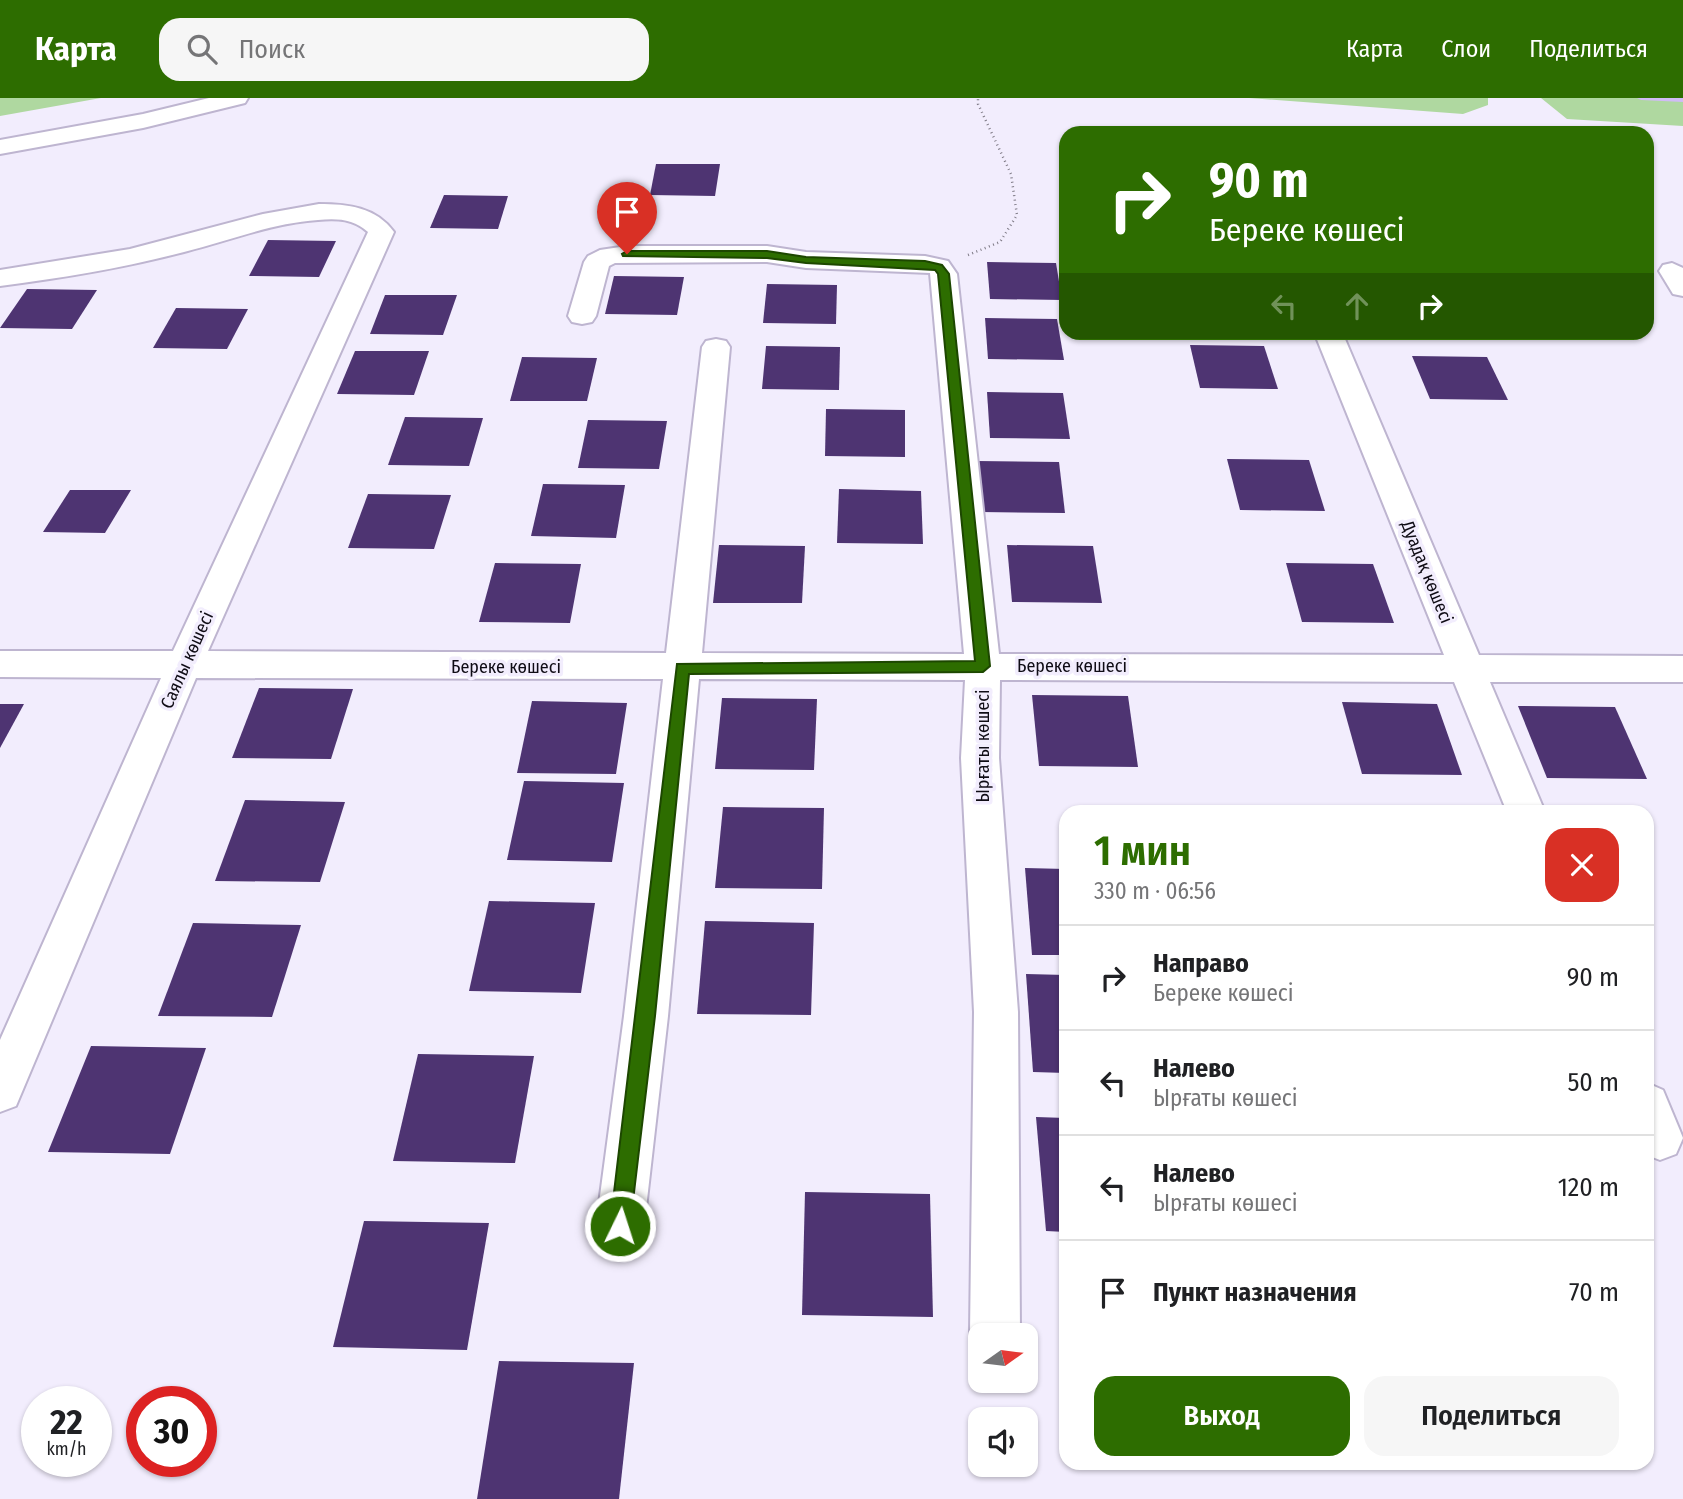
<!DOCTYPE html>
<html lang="ru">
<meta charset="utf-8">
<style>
body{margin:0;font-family:"Fira Sans Condensed",sans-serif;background:#f6f6f6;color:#202124;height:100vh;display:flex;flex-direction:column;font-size:26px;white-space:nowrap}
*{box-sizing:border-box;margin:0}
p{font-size:23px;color:#757577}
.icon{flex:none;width:38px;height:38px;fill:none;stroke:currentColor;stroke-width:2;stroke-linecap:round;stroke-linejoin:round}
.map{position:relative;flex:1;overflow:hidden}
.panel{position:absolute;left:1059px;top:707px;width:595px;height:665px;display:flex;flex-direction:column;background:#fff;border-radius:21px;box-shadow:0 2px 5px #0004}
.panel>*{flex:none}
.top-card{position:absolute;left:1059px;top:28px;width:595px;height:214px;border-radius:21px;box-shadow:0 2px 5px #0004;background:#2d6d00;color:#fff;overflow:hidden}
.needle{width:46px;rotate:76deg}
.buttons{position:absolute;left:968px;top:1225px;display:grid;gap:14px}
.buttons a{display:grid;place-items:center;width:70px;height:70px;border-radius:14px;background:#fff;box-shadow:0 2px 5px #0004;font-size:35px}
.speed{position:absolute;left:21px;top:1288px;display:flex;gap:14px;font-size:35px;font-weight:700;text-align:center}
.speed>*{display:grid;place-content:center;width:91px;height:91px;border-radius:50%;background:#fff;box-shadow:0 2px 5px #0004;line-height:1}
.speed small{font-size:18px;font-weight:400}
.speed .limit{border:10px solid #d22;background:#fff;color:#111}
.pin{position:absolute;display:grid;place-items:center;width:60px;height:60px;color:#fff;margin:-72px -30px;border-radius:50% 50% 50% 0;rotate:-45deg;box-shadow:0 0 7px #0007}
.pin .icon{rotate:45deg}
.me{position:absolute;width:77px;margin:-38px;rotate:4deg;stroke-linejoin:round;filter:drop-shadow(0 0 5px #0008)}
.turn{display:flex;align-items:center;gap:24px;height:147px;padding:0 35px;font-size:32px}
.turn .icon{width:91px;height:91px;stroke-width:2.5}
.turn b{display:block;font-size:49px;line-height:60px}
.lanes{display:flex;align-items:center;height:66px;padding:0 35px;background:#0003;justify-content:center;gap:35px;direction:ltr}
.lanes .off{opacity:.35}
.round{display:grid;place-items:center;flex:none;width:74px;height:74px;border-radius:21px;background:#f6f6f6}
.summary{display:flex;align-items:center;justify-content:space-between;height:119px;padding:0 35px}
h1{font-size:42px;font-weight:600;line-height:52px;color:#2d6d00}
.cta{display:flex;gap:14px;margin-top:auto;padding:14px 35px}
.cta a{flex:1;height:80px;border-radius:21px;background:#2d6d00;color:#fff;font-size:28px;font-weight:600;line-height:80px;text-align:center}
.cta a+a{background:#f6f6f6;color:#202124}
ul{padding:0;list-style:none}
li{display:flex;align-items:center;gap:21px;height:105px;padding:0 35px;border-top:2px solid #e0e0e0}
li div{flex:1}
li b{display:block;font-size:26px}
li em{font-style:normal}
header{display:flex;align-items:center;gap:42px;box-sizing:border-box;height:98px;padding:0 35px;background:#2d6d00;color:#fff}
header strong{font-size:33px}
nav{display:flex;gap:38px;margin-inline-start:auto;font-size:24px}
.search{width:490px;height:63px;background:#f6f6f6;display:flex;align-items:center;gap:18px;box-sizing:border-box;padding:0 24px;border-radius:21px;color:#757577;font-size:26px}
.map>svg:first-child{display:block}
.green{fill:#afd8a0}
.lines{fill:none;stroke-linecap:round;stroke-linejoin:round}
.stream{fill:#d0bcf5;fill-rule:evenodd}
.building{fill:#4e3472}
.minor-casing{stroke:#beb5d0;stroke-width:4}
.path{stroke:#807c88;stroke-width:2.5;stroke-dasharray:1 3.5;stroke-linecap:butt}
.minor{fill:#fff;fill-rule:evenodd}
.route{fill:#2d6d00;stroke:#1d4700;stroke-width:2}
.labels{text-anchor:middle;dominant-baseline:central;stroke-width:7;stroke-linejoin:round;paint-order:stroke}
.street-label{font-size:18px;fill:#0f0c15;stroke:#f2edfd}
</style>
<header>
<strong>Карта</strong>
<div class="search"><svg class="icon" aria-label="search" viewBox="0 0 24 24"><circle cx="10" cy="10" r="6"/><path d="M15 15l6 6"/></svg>Поиск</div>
<nav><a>Карта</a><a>Слои</a><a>Поделиться</a></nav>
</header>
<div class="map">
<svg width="1683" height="1401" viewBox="0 0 1683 1401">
<rect width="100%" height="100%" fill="#f2edfd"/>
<g class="green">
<polygon points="0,0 101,0 0,18"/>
<polygon points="1249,0 1488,0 1488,7 1463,16"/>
<polygon points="1541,0 1683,0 1683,28 1567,21"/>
</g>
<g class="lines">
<polygon class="stream" points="1637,0 1683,0 1683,4 1641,2"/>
</g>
<g class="building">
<polygon points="656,66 720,66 715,98 650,97"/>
<polygon points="444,97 508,98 498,131 430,130"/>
<polygon points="268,142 336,143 319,179 249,178"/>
<polygon points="987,164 1056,165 1062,202 990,201"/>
<polygon points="614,178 684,179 677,217 605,216"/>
<polygon points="767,186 837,187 836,226 763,225"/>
<polygon points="27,191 97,192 72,231 0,230"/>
<polygon points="385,197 457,197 443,237 370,236"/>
<polygon points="176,210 248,211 227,251 153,250"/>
<polygon points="985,220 1057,221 1064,262 988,261"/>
<polygon points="1190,247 1264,248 1278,291 1200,290"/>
<polygon points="766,248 840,249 839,292 762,291"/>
<polygon points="355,253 429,253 414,297 337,296"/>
<polygon points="1412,258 1487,259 1508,302 1430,301"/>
<polygon points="522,259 597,260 587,303 510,303"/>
<polygon points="987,294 1063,295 1070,341 990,340"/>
<polygon points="826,311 905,312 905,359 825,358"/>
<polygon points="405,319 483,320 469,368 388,367"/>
<polygon points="588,322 667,323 659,371 578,370"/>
<polygon points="1227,361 1309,362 1325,413 1240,412"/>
<polygon points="977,363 1059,364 1065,415 981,414"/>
<polygon points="543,386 625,387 616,440 531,438"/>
<polygon points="839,391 921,393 923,446 837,445"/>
<polygon points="70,392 131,392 105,435 43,434"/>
<polygon points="368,396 451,397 434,451 348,450"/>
<polygon points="719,447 805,448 802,505 713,505"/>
<polygon points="1007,447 1093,448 1102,505 1012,504"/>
<polygon points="495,465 581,466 570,525 479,524"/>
<polygon points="1286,465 1373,466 1394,525 1302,524"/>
<polygon points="259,590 353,591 331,661 232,660"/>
<polygon points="1032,597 1128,598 1138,669 1039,668"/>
<polygon points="722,600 817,601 814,672 715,671"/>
<polygon points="532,603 627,605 616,676 517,675"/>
<polygon points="1342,604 1437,606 1462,677 1362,676"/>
<polygon points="0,606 24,606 0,650"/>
<polygon points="1518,608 1615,609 1647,681 1547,680"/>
<polygon points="524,683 624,685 612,764 507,762"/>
<polygon points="245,702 345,704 320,784 215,783"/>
<polygon points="723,709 824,710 822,791 715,790"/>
<polygon points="1025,770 1066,771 1066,857 1032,857"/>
<polygon points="489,803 595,805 581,895 469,893"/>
<polygon points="705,823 814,825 811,917 697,916"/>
<polygon points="193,825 301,827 272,919 158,918"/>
<polygon points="1026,876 1066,877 1066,975 1033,974"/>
<polygon points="91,948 206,950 170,1056 48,1054"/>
<polygon points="418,956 534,958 515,1065 393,1063"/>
<polygon points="1036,1019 1066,1020 1066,1134 1046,1133"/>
<polygon points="805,1094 930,1096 933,1219 802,1217"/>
<polygon points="364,1123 489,1125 467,1252 333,1249"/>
<polygon points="499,1263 634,1265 619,1401 477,1401"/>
</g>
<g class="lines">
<defs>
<g id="minor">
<polygon points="209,0 248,0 245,5 143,30 0,56 0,42 143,16"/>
<path d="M319 106C348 106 376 109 394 134L208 553 666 555 702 249 706 243 716 241 726 243 730 249 702 555 964 556 930 175 806 170 767 164 615 165 609 168 596 218 592 224 582 226 572 224 568 218 584 164 588 158 600 152 627 148H767L806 154 925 158 948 163 957 176 999 556 1444 557 1314 234H1342L1479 557 1683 558V584H1490L1545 714H1507L1454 584 1000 582 999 660 1018 914 1020 1235 1019 1237H980V1254L970 1235 974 914 961 660 965 582 699 581 668 918 644 1128 637 1145 620 1152 603 1145 596 1128 624 918 663 581 196 580 16 1008 0 1014V942L161 580 0 579V553H173L368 134C354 121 337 120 318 122 272 125 228 143 184 154 123 170 62 180 0 188V172L130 151 263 116Z"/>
<polygon points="1672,165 1683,170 1683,198 1673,196 1659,173 1663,167"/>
<polygon points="1647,985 1663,992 1683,1040 1676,1056 1660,1062 1647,1057"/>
</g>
</defs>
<use href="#minor" class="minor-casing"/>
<polyline class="path" points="968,157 1000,144 1017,117 1011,76 978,6 978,0"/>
<use href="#minor" class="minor"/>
</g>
<polygon class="route" points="627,153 767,153 806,159 925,163 942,167 949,176 990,568 983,574 689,576 655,918 630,1128 627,1135 620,1138 613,1135 610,1128 677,566 975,563 938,176 935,172 806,165 767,160 623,158 622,156"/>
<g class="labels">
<g class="street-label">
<text transform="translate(1427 474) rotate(68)">Дуадақ көшесі</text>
<text transform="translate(187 562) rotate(-66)">Саялы көшесі</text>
<text x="1072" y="568">Береке көшесі</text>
<text x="506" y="569">Береке көшесі</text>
<text transform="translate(983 648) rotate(-90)">Ырғаты көшесі</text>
</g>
</g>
</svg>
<div class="buttons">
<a><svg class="needle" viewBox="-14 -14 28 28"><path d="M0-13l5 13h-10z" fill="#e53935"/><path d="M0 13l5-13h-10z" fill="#757577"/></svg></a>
<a><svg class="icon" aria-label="sound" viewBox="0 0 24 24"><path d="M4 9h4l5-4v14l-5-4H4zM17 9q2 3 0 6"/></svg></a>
</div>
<div class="speed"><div>22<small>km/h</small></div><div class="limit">30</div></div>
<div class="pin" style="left:627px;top:156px;background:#d93025"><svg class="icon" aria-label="arrive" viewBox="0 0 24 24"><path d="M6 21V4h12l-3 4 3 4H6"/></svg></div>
<svg class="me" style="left:620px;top:1128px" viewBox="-20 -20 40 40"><circle r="17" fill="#2d6d00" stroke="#fff" stroke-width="3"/><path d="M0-11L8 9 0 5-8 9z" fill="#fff"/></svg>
<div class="top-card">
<div class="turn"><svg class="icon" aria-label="right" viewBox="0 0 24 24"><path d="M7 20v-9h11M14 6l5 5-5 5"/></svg><div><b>90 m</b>Береке көшесі</div></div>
<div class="lanes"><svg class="icon off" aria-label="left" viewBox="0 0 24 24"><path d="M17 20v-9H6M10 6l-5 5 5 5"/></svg><svg class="icon off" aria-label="ahead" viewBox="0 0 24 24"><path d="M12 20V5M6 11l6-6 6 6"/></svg><svg class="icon" aria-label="right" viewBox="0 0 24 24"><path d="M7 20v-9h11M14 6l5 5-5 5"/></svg></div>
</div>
<section class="panel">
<div class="summary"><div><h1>1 мин</h1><p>330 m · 06:56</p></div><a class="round" style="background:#d93025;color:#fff"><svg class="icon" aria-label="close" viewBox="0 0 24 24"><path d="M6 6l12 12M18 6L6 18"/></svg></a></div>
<ul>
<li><svg class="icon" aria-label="right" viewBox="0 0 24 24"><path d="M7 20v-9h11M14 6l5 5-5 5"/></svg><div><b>Направо</b><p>Береке көшесі</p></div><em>90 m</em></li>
<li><svg class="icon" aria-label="left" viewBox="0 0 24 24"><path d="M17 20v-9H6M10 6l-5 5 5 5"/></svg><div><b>Налево</b><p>Ырғаты көшесі</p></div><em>50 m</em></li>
<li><svg class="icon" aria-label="left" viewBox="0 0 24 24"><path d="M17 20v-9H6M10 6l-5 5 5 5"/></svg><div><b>Налево</b><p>Ырғаты көшесі</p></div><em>120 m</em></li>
<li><svg class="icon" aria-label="arrive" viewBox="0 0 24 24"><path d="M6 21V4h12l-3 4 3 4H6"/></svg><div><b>Пункт назначения</b></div><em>70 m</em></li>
</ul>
<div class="cta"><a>Выход</a><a>Поделиться</a></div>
</section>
</div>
